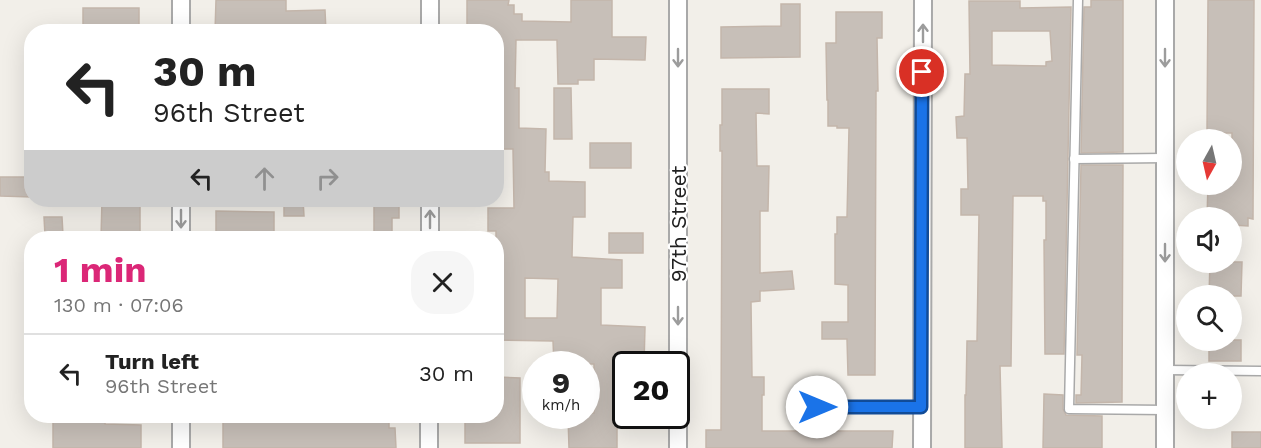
<!DOCTYPE html>
<meta charset="utf-8">
<style>
body{margin:0;font-family:"Work Sans",sans-serif;background:#f6f6f6;color:#222;height:100vh;display:flex;flex-direction:column;font-size:22px;white-space:nowrap}
*{box-sizing:border-box;margin:0}
p{font-size:20px;color:#767676}
.icon{flex:none;width:33px;height:33px;fill:none;stroke:currentColor;stroke-width:2;stroke-linecap:round;stroke-linejoin:round}
.map{position:relative;flex:1;overflow:hidden}
.panel{position:absolute;left:24px;top:231px;width:480px;height:192px;display:flex;flex-direction:column;background:#fff;border-radius:24px;box-shadow:0 6px 24px #0002}
.panel>*{flex:none}
.top-card{position:absolute;left:24px;top:24px;width:480px;height:183px;border-radius:24px;box-shadow:0 6px 24px #0002;background:#fff;color:#222;overflow:hidden}
.needle{width:39px;rotate:188deg}
.fabs{position:absolute;left:1176px;top:129px;display:grid;gap:12px}
.fabs a{display:grid;place-items:center;width:66px;height:66px;border-radius:50%;background:#fff;box-shadow:0 6px 24px #0002;font-size:30px}
.speed{position:absolute;left:522px;top:351px;display:flex;gap:12px;font-size:30px;font-weight:700;text-align:center}
.speed>*{display:grid;place-content:center;width:78px;height:78px;border-radius:50%;background:#fff;box-shadow:0 6px 24px #0002;line-height:1}
.speed small{font-size:15px;font-weight:400}
.speed .limit{border:3px solid #111;border-radius:9px;background:#fff;color:#111}
.pin{position:absolute;display:grid;place-items:center;width:51px;height:51px;color:#fff;margin:-26px;border:3px solid #fff;border-radius:50%;box-shadow:0 2px 6px #0007}
.me{position:absolute;width:66px;margin:-33px;rotate:90deg;stroke-linejoin:round;filter:drop-shadow(0 0 4px #0008)}
.turn{display:flex;align-items:center;gap:21px;height:126px;padding:0 30px;font-size:27px}
.turn .icon{width:78px;height:78px;stroke-width:2.5}
.turn b{display:block;font-size:42px;line-height:51px}
.lanes{display:flex;align-items:center;height:57px;padding:0 30px;background:#0003;justify-content:center;gap:30px;direction:ltr}
.lanes .off{opacity:.35}
.round{display:grid;place-items:center;flex:none;width:63px;height:63px;border-radius:24px;background:#f6f6f6}
.summary{display:flex;align-items:center;justify-content:space-between;height:102px;padding:0 30px}
h1{font-size:36px;font-weight:700;line-height:45px;color:#db2777}
ul{padding:0;list-style:none}
li{display:flex;align-items:center;gap:18px;height:78px;padding:0 30px;border-top:2px solid #e0e0e0}
li div{flex:1}
li b{display:block;font-size:22px}
li em{font-style:normal}
.map>svg:first-child{display:block}
.building{fill:#c7bfb8;stroke:#c4b6ab;stroke-width:1.5;fill-rule:evenodd}
.lines{fill:none;stroke-linecap:round;stroke-linejoin:round}
.lane-casing{stroke:#a9a9a9;stroke-width:11}
.street-casing{stroke:#a9a9a9;stroke-width:20}
.lane{stroke:#fff;stroke-width:8}
.street{stroke:#fff;stroke-width:16}
.oneway{stroke:#9c9c9c}
.route-casing{stroke:#114b97;stroke-width:15}
.route{stroke:#1a73e8;stroke-width:10}
.labels{text-anchor:middle;dominant-baseline:central;stroke-width:4.5;stroke-linejoin:round;paint-order:stroke}
.street-label{font-size:21px;fill:#222;stroke:#fff}
</style>
<div class="map">
<svg width="1261" height="448" viewBox="0 0 1261 448">
<rect width="100%" height="100%" fill="#f2efe9"/>
<g class="building">
<polygon points="216,0 286,0 286,11 325,10 326,32 215,32"/>
<path d="M467 0H509L508 5H514V14H522V21L571 22V0H612V37H646L645 60 594 59V80H578V84H558L557 40H516L515 88H519V128L546 129 545 172H549V181L585 182V217H573L572 257 622 260V288H601V325L645 327 644 364H626V411L617 410V448H569L568 416H586V413H594V364H554L553 341 496 340V231H488V208H514L513 149H497L496 31H467ZM525 278 558 279 557 318H525Z"/>
<polygon points="1091,0 1123,0 1123,152 1081,153 1084,7 1091,7"/>
<polygon points="1208,0 1254,0 1253,219 1248,218 1248,226 1232,225 1232,218 1207,218 1208,184 1232,184 1232,133 1207,133"/>
<path d="M969 1H1020V8L1071 7 1064 354H1045L1044 240H1046V201H1043V196H1013L1011 366H1000L1002 448H965V395H966L967 341H977L979 215H961V189H968L967 138H957L956 117 964 116 965 74H970ZM992 31H1050L1052 61 1046 62V66L992 65Z"/>
<polygon points="781,4 800,4 800,57 721,58 721,27 781,26"/>
<rect x="83" y="8" width="56" height="24"/>
<polygon points="836,12 882,12 882,38 877,38 878,91 876,91 875,375 848,375 847,339 822,339 822,322 848,322 848,285 835,284 835,234 837,234 837,217 847,217 849,128 837,128 837,126 828,126 828,100 827,100 826,43 836,43"/>
<polygon points="554,88 571,88 572,139 554,139"/>
<polygon points="722,89 769,89 769,114 756,113 757,166 769,166 768,211 760,211 760,273 792,271 794,289 760,291 760,301 751,302 752,377 764,377 764,395 762,395 762,431 893,431 892,448 706,448 706,430 721,430 722,151 720,151 720,125 722,125"/>
<rect x="590" y="143" width="41" height="25"/>
<polygon points="1081,165 1123,165 1122,402 1076,403 1076,395 1081,395 1082,355 1077,355"/>
<polygon points="0,177 32,177 32,197 0,196"/>
<polygon points="102,200 140,200 140,238 101,238"/>
<polygon points="284,200 303,200 304,216 284,216"/>
<polygon points="374,200 399,200 399,218 392,218 392,238 374,238"/>
<polygon points="216,211 274,212 274,234 216,233"/>
<polygon points="44,217 62,217 63,235 45,235"/>
<rect x="609" y="233" width="34" height="20"/>
<polygon points="1210,262 1242,262 1241,296 1209,296"/>
<rect x="1209" y="340" width="32" height="21"/>
<polygon points="496,377 520,378 520,443 465,443 465,417 496,417"/>
<polygon points="1044,394 1063,395 1063,409 1066,415 1102,416 1102,448 1043,448"/>
<polygon points="53,416 105,416 105,424 141,425 141,448 53,448"/>
<polygon points="223,416 389,416 389,428 395,428 396,448 223,448"/>
<rect x="1232" y="432" width="29" height="16"/>
</g>
<g class="lines">
<defs>
<g id="lane">
<polyline points="1078,0 1069,409 1165,410"/>
<polyline points="1074,159 1165,158"/>
<polyline points="1165,370 1261,371"/>
<polyline points="817,407 921,407"/>
</g>
<g id="street">
<polyline points="181,0 181,32"/>
<polyline points="430,32 430,0"/>
<polyline points="181,200 181,238"/>
<polyline points="430,238 430,200"/>
<polyline points="181,416 181,448"/>
<polyline points="429,448 429,416"/>
<polyline points="678,448 678,0"/>
<polyline points="922,448 923,0"/>
<polyline points="1165,448 1165,0"/>
</g>
</defs>
<use href="#lane" class="lane-casing"/>
<use href="#street" class="street-casing"/>
<use href="#lane" class="lane"/>
<use href="#street" class="street"/>
</g>
<defs><path id="oneway-shaft" d="M-6 0H5M1.5-3L5.5 0L1.5 3" fill="none" stroke-width="1.6" stroke-linecap="round" stroke-linejoin="round" transform="scale(1.5)"/></defs>
<g class="oneway">
<use href="#oneway-shaft" transform="translate(923 33) rotate(-90)"/>
<use href="#oneway-shaft" transform="translate(678 58) rotate(90)"/>
<use href="#oneway-shaft" transform="translate(1165 58) rotate(90)"/>
<use href="#oneway-shaft" transform="translate(181 219) rotate(90)"/>
<use href="#oneway-shaft" transform="translate(430 219) rotate(-90)"/>
<use href="#oneway-shaft" transform="translate(1165 253) rotate(90)"/>
<use href="#oneway-shaft" transform="translate(678 316) rotate(90)"/>
</g>
<g class="lines">
<defs>
<polyline id="route" points="817,407 921,407 922,72"/>
</defs>
<use href="#route" class="route-casing"/>
<use href="#route" class="route"/>
</g>
<g class="labels">
<g class="street-label">
<text transform="translate(678 224) rotate(-90)">97th Street</text>
</g>
</g>
</svg>
<div class="fabs">
<a><svg class="needle" viewBox="-14 -14 28 28"><path d="M0-13l5 13h-10z" fill="#e53935"/><path d="M0 13l5-13h-10z" fill="#767676"/></svg></a>
<a><svg class="icon" aria-label="sound" viewBox="0 0 24 24"><path d="M4 9h4l5-4v14l-5-4H4zM17 9q2 3 0 6"/></svg></a>
<a><svg class="icon" aria-label="search" viewBox="0 0 24 24"><circle cx="10" cy="10" r="6"/><path d="M15 15l6 6"/></svg></a>
<a>+</a>
</div>
<div class="speed"><div>9<small>km/h</small></div><div class="limit">20</div></div>
<div class="pin" style="left:922px;top:72px;background:#d93025"><svg class="icon" aria-label="arrive" viewBox="0 0 24 24"><path d="M6 21V4h12l-3 4 3 4H6"/></svg></div>
<svg class="me" style="left:817px;top:407px" viewBox="-20 -20 40 40"><circle r="19" fill="#fff"/><path d="M0-13L10 11 0 6-10 11z" fill="#1a73e8"/></svg>
<div class="top-card">
<div class="turn"><svg class="icon" aria-label="left" viewBox="0 0 24 24"><path d="M17 20v-9H6M10 6l-5 5 5 5"/></svg><div><b>30 m</b>96th Street</div></div>
<div class="lanes"><svg class="icon" aria-label="left" viewBox="0 0 24 24"><path d="M17 20v-9H6M10 6l-5 5 5 5"/></svg><svg class="icon off" aria-label="ahead" viewBox="0 0 24 24"><path d="M12 20V5M6 11l6-6 6 6"/></svg><svg class="icon off" aria-label="right" viewBox="0 0 24 24"><path d="M7 20v-9h11M14 6l5 5-5 5"/></svg></div>
</div>
<section class="panel">
<div class="summary"><div><h1>1 min</h1><p>130 m · 07:06</p></div><a class="round"><svg class="icon" aria-label="close" viewBox="0 0 24 24"><path d="M6 6l12 12M18 6L6 18"/></svg></a></div>
<ul>
<li><svg class="icon" aria-label="left" viewBox="0 0 24 24"><path d="M17 20v-9H6M10 6l-5 5 5 5"/></svg><div><b>Turn left</b><p>96th Street</p></div><em>30 m</em></li>
</ul>
</section>
</div>
